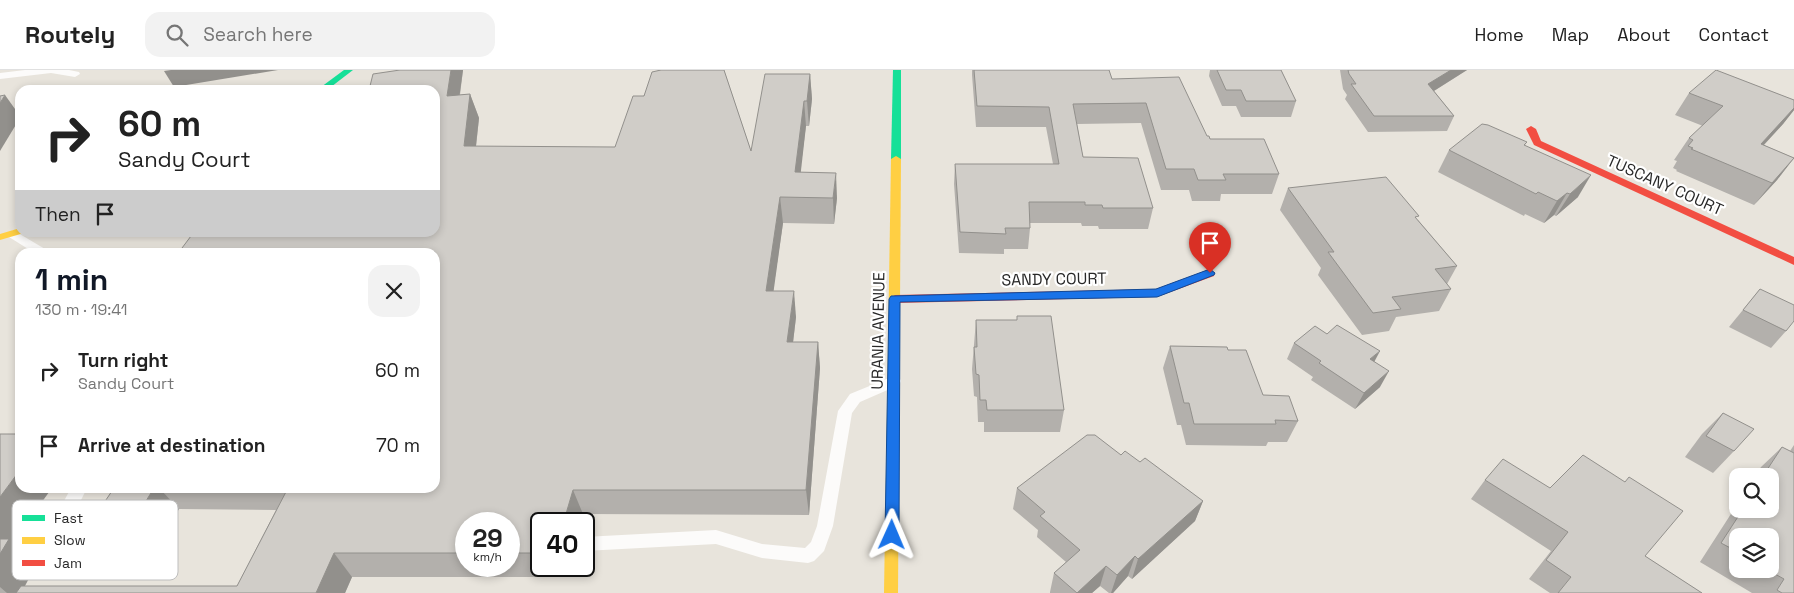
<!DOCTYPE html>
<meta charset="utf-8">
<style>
body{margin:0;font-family:"Space Grotesk",sans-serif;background:#f2f2f2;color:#222;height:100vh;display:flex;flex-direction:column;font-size:19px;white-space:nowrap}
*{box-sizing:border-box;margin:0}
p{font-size:16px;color:#767676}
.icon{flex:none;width:28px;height:28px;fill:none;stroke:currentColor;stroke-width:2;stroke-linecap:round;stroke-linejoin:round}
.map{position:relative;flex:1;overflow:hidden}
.panel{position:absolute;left:15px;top:178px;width:425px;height:245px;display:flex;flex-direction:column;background:#fff;border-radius:15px;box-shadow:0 2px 8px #0003}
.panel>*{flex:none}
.banner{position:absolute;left:15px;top:15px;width:425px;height:152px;border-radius:15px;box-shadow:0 2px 8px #0003;background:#fff;color:#222;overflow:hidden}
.buttons{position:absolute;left:1729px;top:398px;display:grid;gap:10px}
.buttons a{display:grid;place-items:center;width:50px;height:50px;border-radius:10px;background:#fff;box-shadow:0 2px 8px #0003;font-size:25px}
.speed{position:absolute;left:455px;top:442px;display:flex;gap:10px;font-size:25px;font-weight:700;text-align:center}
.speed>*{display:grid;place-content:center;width:65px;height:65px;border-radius:50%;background:#fff;box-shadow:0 2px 8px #0003;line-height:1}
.speed small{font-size:12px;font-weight:400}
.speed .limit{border:2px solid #111;border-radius:8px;background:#fff;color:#111}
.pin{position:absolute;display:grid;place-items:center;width:42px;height:42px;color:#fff;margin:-51px -21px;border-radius:50% 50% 50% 0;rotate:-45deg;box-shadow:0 0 5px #0007}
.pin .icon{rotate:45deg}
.me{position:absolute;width:55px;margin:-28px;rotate:1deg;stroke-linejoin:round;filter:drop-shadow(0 0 4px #0008)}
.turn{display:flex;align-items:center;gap:18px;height:105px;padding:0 20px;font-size:22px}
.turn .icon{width:65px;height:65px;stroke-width:2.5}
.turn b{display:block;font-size:35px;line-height:42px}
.then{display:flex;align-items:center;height:48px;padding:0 20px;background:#0003;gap:10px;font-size:19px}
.round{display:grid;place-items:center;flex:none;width:52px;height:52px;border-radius:15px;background:#f2f2f2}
.headline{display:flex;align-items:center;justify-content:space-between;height:85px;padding:0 20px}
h1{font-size:30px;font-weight:700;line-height:38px;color:#111827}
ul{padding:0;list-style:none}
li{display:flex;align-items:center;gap:15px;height:75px;padding:0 20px}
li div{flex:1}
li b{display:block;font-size:19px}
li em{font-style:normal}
header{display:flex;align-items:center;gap:30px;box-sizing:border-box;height:70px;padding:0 25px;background:#fff;border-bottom:1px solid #e0e0e0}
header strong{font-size:24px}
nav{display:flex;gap:28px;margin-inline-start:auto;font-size:18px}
.search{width:350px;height:45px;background:#f2f2f2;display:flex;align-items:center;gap:12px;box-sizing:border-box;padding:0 18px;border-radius:15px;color:#767676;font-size:19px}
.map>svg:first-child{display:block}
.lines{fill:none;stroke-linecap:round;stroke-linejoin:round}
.lane{fill:#fcfbfa;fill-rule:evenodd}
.fast{fill:#16e098;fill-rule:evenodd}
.slow{fill:#ffcf43;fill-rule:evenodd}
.jam{fill:#f24e42;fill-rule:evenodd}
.wall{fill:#b3b0ac;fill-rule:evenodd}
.shaded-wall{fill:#92908c}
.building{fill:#d0cdc8;stroke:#92908c}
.route{fill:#1a73e8;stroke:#114b97}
.labels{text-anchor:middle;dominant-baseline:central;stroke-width:4.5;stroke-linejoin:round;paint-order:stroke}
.street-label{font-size:16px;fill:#282828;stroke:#fff}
.key{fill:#fff;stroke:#bebebe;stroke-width:1}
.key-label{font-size:14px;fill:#282828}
</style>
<header>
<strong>Routely</strong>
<div class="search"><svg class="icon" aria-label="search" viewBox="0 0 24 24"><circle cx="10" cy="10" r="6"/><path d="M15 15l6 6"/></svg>Search here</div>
<nav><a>Home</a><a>Map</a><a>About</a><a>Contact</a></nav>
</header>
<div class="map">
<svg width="1794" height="523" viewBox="0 0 1794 523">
<rect width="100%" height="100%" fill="#e8e4dc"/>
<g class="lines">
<g class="lane">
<polygon points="25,0 69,0 79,2 80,4 75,7 51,3 0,9 0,3"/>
<polygon points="13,160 45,179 47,182 33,182 9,167 7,164"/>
<polygon points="894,306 899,307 901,311 899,315 860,332 852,343 833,456 824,481 814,491 808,493 762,488 716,474 584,481 584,467 716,460 762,474 805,478 811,472 817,456 838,341 850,324"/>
<polygon points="71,418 87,418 78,436 72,438 66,436 64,431"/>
</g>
<g class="fast">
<polygon points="344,0 353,0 327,20 317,20"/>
<polygon points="893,0 901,0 901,89 896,92 891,89"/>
</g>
<g class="slow">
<polygon points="896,86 901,89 898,523 884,523 891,89"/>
<polygon points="20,158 20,162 24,163 0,170 0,164"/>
</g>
<g class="jam">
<polygon points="1531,56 1536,59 1541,71 1794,187 1794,195 1534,75 1526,59"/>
<polygon points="1210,199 1215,203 1214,206 1157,227 895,233 890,229 895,225 1156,219"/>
</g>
</g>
<g class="wall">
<path d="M400 0H463L460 25 470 24 479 48 476 77H615L658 0H724L751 81 810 4 812 29 809 56H806L800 102 837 128 834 154 783 153 773 221 796 247 793 272H818L820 298 809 445 583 444 581 454H541V496H569L566 507H352L345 523H0V364L13 472 37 493 25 516H237L276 440 179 439 149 489 109 488 83 464 114 418H435V162ZM466 454H509V496H466Z"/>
<polygon points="972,0 1109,0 1112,9 1210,69 1279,104 1272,124 1221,124 1220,131 1192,131 1189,120 1161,120 1141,53 1077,54 1083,87 1153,138 1148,159 1099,159 1098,156 1082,156 1081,153 1030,153 1030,158 1028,179 1004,179 1004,184 959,183 954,114 955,94 1053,94 1046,57 976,57 972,5"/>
<polygon points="1210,0 1281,0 1296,31 1291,47 1241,47 1236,36 1222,36 1209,6"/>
<polygon points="1340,0 1467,0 1434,21 1454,46 1447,61 1368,62 1345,29 1347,25 1343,19"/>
<polygon points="1689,23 1794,30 1794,40 1783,54 1764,75 1794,88 1777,110 1754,135 1676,101 1677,100 1673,98 1677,91 1674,90 1689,68 1703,56 1675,45"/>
<polygon points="1527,72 1525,75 1578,127 1556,146 1554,145 1544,153 1525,144 1524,146 1438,102 1449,80"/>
<polygon points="1288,118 1418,150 1457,196 1447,214 1451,219 1439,241 1396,247 1389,261 1362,265 1318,205 1321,198 1280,140"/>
<polygon points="1760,219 1786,261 1771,278 1729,257"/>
<polygon points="1017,246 1064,340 1060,362 984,362 984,352 978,352 977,327 974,326 972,299 976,250 1017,250"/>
<polygon points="1327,264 1375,292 1380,317 1355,339 1311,310 1313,307 1287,289 1294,273"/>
<polygon points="1170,276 1228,280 1263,325 1298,351 1287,372 1268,372 1266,376 1186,375 1181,355 1177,355 1163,298"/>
<polygon points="1723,343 1734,381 1713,403 1685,387 1702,364"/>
<path d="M1794 375V523H1752L1700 492 1738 433V439H1770V406H1755L1761 397 1782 377 1790 381ZM1738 466 1770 499H1738Z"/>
<polygon points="1121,385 1140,392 1203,431 1195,451 1132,509 1128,506 1113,523 1109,523 1100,516 1092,523 1050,523 1050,522 1054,503 1066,492 1037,467 1038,460 1013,439 1017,418"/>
<polygon points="1485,410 1645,486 1702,523 1550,523 1529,509 1551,481 1471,429"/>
</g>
<g class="shaded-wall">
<polygon points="171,0 278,0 174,17 164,1"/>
<polygon points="451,0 463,0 456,51 447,26"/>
<polygon points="1451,0 1467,0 1421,29 1428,14"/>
<polygon points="810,4 812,29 809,56 807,31"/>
<polygon points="470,24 479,48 473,102 464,76"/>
<polygon points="5,25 20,46 20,48 0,81 0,33"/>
<polygon points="804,31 806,56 798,127 795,102"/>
<polygon points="1794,38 1794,40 1783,54 1745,95 1761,74"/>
<polygon points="1794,88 1777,110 1754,135 1772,113"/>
<polygon points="836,103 837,128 834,154 833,128"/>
<polygon points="1591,105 1578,127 1556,146 1570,124"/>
<polygon points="1567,123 1554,145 1544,153 1557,131"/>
<polygon points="780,127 783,153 770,247 766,221"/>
<polygon points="794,221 796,247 790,298 787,272"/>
<polygon points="818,272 820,298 809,445 806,420"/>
<polygon points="1380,281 1371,298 1370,289"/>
<polygon points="1389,301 1380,317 1355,339 1364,323"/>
<polygon points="20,400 20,418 52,418 13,472 37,493 21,523 7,523 0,517 0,427"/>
<polygon points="154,418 159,418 179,439 149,489 125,465"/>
<polygon points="573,420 583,444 581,454 563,454"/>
<polygon points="1203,431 1195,451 1132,509 1138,489"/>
<polygon points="334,483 352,507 345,523 316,523"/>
<polygon points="1135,486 1128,506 1113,523 1111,523 1117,505"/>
<polygon points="561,496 569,496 566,507"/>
<polygon points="1106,496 1100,516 1092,523 1077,523"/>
</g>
<g class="building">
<polygon points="400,0 451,0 447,26 470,24 464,76 615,77 633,26 644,26 652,2 661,0 724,0 751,81 765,4 810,4 807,31 804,31 795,102 836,103 833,128 780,127 766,221 794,221 787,272 818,272 806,420 573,420 563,454 541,454 541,483 509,483 509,454 466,454 466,483 334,483 316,523 16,523 21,516 237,516 288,418 435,418 435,182 179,182 194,162 435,162 435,20 369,20 373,4"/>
<polygon points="974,0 1109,0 1112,9 1179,7 1207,66 1209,66 1210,69 1264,69 1279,104 1223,104 1226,110 1198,110 1194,99 1166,99 1146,33 1073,34 1083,87 1138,88 1153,138 1103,138 1102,135 1085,135 1085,132 1029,132 1030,158 1005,158 1006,164 960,162 955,94 1059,94 1049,37 977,36"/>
<polygon points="1217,0 1281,0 1296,31 1246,31 1241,20 1226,20"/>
<polygon points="1348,0 1451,0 1428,14 1454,46 1374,46 1351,14 1356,14 1349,4"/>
<polygon points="1716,0 1794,30 1794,38 1761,74 1794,88 1772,113 1691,79 1693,78 1688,76 1693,70 1689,68 1723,36 1689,23"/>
<polygon points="5,25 0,33 0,26"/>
<polygon points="1482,54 1488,55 1527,72 1524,75 1591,105 1570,124 1567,123 1557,131 1538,122 1536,124 1449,80"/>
<polygon points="1386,107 1419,146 1415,147 1457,196 1435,199 1451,219 1392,227 1401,239 1373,243 1328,182 1334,182 1288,118"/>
<polygon points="1760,219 1794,235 1794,251 1786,261 1743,240"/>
<polygon points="1017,246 1051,246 1064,340 987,340 986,330 980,330 979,305 976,304 974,277 977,277 976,250 1017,250"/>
<polygon points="1337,255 1380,281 1370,289 1389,301 1364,323 1319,293 1321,291 1294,273 1315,256 1327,264"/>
<polygon points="1170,276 1227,277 1228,280 1246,280 1263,325 1289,326 1298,351 1275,350 1276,354 1194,354 1189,333 1184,333"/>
<polygon points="1723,343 1754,359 1734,381 1706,366"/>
<polygon points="0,364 20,364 20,400 0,427"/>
<polygon points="1087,365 1095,365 1121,385 1125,381 1140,392 1145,388 1203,431 1138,489 1135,486 1117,505 1106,496 1077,523 1054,503 1080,480 1040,446 1045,442 1017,418"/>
<polygon points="1782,377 1794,383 1794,523 1782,523 1777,520 1784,509 1766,499 1770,499 1770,466 1738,466 1738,482 1721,473 1743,439 1770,439 1770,406 1763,406"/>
<polygon points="1583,385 1625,412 1629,407 1683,441 1645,486 1702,523 1558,523 1571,507 1546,490 1568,462 1485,410 1503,389 1550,418"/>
<polygon points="114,418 154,418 125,465 83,464"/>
<polygon points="0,469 9,469 0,484"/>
</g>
<polygon class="route" points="1210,199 1215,203 1214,205 1157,227 900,232 899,465 897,469 892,471 887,469 885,465 889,229 891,226 1156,219"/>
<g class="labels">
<g class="street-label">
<text transform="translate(1665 115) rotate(24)">TUSCANY COURT</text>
<text transform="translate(1054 209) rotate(-1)">SANDY COURT</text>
<text transform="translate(878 261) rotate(-89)">URANIA AVENUE</text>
</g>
</g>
<rect x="12" y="430" width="166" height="80" rx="8" class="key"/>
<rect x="22" y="445" width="23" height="6" fill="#16e098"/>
<rect x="22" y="467" width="23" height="7" fill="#ffcf43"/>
<rect x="22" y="490" width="23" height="6" fill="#f24e42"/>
<g class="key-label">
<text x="54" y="453">Fast</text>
<text x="54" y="475">Slow</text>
<text x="54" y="498">Jam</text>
</g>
</svg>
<div class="buttons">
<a><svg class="icon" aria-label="search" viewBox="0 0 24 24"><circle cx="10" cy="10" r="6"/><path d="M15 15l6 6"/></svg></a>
<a><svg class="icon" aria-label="layers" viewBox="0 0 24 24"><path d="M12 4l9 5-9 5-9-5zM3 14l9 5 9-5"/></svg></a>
</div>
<div class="speed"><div>29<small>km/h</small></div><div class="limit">40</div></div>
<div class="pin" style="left:1210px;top:203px;background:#d93025"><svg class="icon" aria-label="arrive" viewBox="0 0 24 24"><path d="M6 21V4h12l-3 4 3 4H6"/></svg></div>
<svg class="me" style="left:892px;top:465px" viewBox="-20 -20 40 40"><path d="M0-17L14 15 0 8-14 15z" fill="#1a73e8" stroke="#fff" stroke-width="4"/></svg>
<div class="banner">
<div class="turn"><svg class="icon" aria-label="right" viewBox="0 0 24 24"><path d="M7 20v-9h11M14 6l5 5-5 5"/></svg><div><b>60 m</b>Sandy Court</div></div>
<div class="then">Then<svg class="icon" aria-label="arrive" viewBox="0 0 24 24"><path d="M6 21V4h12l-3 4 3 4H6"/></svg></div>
</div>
<section class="panel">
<div class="headline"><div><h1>1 min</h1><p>130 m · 19:41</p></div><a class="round"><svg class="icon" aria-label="close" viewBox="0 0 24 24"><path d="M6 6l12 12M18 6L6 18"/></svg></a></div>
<ul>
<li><svg class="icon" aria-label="right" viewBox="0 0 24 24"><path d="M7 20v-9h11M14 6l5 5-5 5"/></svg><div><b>Turn right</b><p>Sandy Court</p></div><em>60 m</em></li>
<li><svg class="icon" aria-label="arrive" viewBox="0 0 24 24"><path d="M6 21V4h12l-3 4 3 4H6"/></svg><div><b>Arrive at destination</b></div><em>70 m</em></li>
</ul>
</section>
</div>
